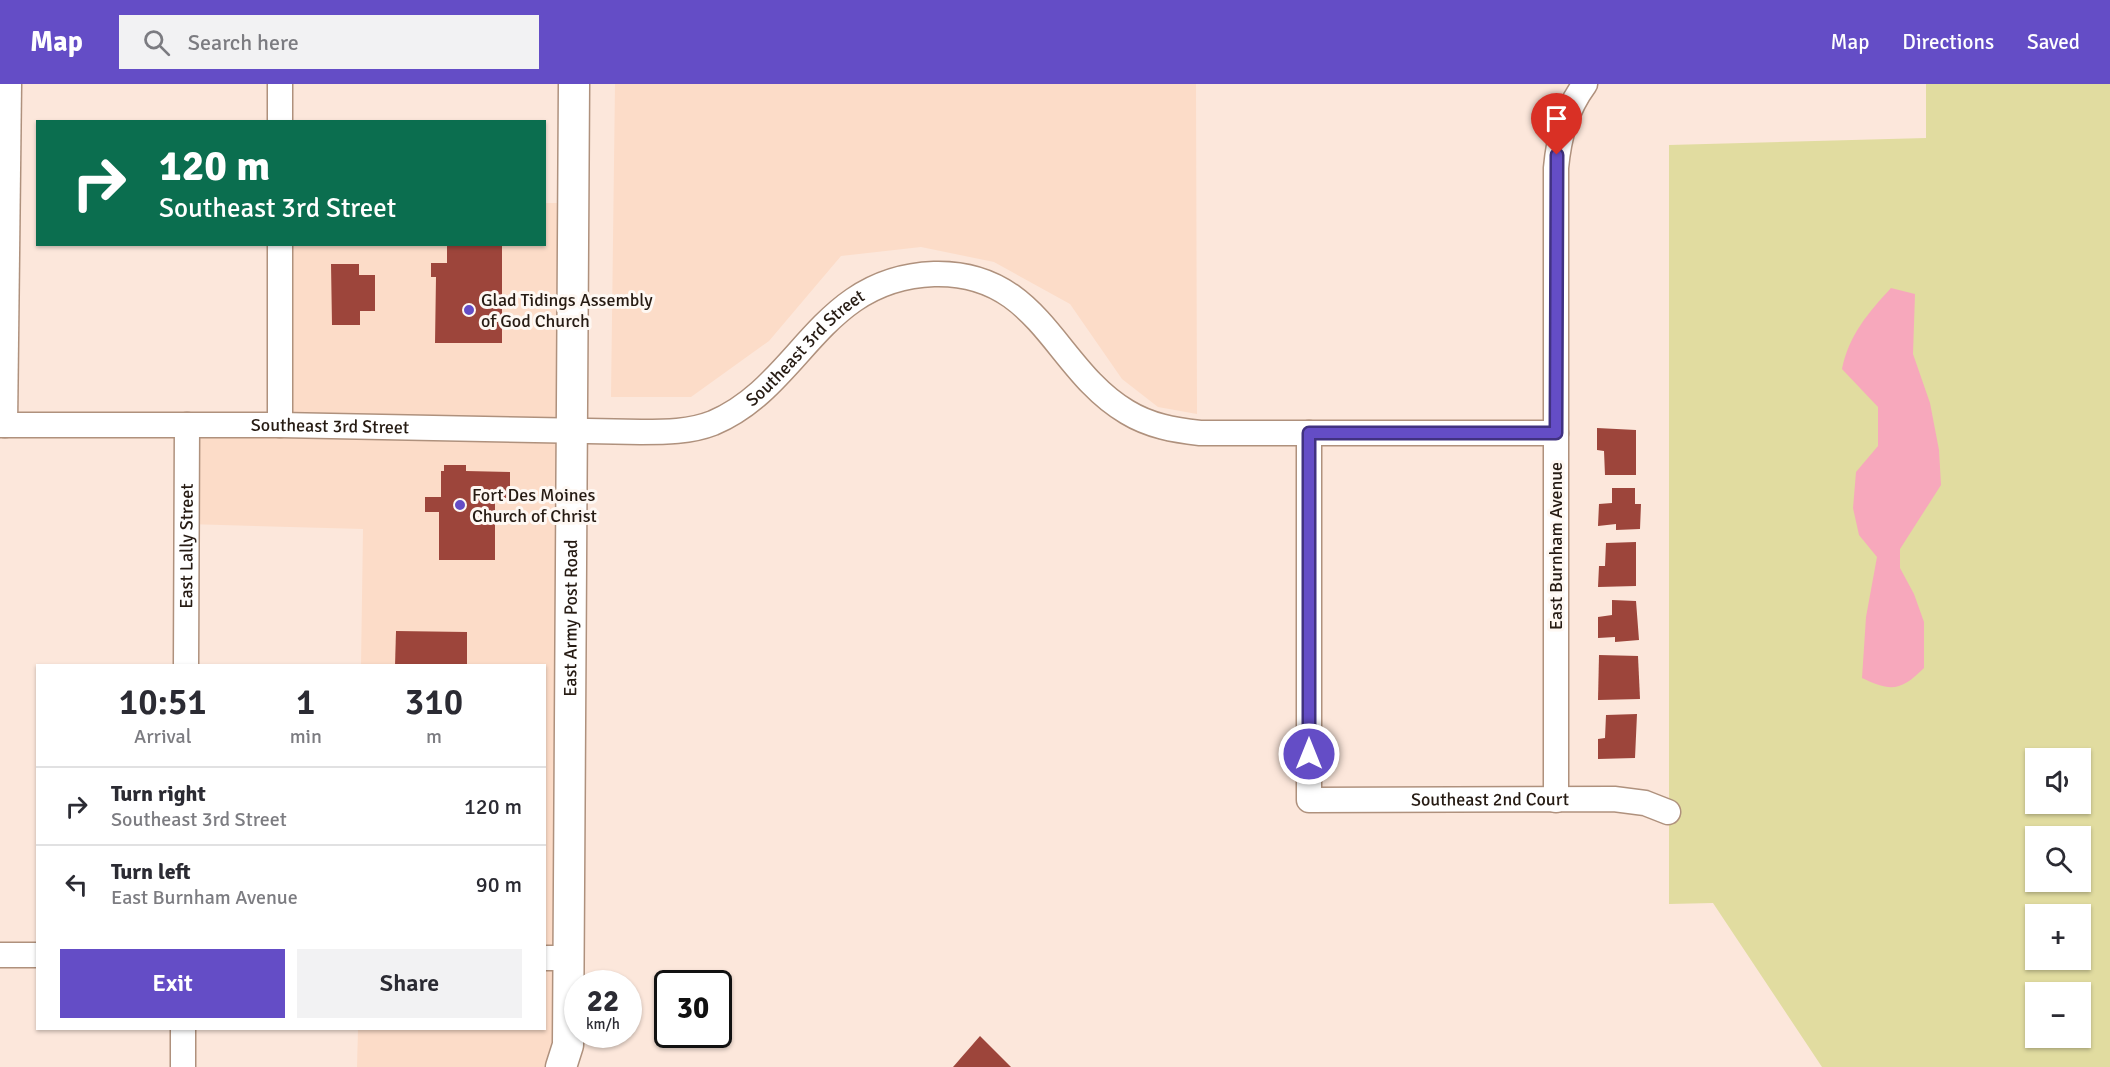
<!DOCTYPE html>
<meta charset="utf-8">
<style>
body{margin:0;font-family:Signika,sans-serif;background:#f2f2f3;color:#2b2b33;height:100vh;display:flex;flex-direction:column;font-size:22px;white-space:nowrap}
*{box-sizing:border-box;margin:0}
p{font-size:20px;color:#7c7c81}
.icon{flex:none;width:33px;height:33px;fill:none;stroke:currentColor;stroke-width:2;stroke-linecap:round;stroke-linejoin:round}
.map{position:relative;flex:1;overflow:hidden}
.side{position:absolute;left:36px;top:580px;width:510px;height:366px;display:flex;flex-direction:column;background:#fff;border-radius:0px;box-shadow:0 2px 4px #0004}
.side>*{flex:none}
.top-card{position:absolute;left:36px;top:36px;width:510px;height:126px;border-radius:0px;box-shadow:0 2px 4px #0004;background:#0b6e4f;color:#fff;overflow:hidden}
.fabs{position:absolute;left:2025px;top:664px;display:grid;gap:12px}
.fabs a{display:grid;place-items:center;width:66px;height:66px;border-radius:0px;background:#fff;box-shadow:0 2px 4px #0004;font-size:30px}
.speed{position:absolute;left:564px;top:886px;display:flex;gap:12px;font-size:30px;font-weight:700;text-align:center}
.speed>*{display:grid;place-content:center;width:78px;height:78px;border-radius:50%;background:#fff;box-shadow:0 2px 4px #0004;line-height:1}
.speed small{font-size:15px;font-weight:400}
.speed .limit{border:3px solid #111;border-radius:9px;background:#fff;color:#111}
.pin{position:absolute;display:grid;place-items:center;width:51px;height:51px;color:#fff;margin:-62px -26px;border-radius:50% 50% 50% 0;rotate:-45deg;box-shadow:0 0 6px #0007}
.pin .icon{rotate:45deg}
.me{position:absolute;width:66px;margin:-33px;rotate:0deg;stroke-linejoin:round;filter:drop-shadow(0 0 4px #0008)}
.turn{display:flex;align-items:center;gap:21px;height:126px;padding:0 24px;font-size:27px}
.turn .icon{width:78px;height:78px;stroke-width:2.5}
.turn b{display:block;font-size:42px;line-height:51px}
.eta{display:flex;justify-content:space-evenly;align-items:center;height:102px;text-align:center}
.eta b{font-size:36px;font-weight:600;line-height:42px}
.cta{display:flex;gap:12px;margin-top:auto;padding:12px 24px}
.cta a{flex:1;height:69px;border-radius:0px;background:#644dc6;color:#fff;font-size:24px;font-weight:600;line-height:69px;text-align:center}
.cta a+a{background:#f2f2f3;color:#2b2b33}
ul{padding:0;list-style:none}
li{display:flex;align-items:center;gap:18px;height:78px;padding:0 24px;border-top:2px solid #e1e1e2}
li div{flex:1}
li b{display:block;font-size:22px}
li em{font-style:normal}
header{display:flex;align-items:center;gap:36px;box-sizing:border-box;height:84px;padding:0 30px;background:#644dc6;color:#fff}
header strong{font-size:28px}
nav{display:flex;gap:33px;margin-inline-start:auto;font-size:21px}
.search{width:420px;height:54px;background:#f2f2f3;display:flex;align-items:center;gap:15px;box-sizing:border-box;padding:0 21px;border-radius:0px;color:#7c7c81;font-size:22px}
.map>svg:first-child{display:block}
.built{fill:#fcdcc8}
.green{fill:#e1dca0;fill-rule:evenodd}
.water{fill:#f7a8bc}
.building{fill:#9d453b}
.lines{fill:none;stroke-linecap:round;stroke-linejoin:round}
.minor-casing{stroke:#af917d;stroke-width:27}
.major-casing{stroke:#af917d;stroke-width:33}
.minor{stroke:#fff;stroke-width:24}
.major{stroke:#fff;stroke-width:30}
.route-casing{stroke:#413281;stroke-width:15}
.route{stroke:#644dc6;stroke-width:10}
.poi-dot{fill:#644dc6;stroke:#fef8f3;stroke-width:2}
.labels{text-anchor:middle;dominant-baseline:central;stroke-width:6;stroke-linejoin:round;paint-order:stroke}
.poi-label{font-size:18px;fill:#261b13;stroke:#fef8f3;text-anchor:start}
.street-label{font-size:18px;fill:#261b13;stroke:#fef8f3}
</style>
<header>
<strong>Map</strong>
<div class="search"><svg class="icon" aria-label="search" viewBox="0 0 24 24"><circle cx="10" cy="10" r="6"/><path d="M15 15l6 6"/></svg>Search here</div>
<nav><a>Map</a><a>Directions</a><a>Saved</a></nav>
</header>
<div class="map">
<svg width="2110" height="983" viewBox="0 0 2110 983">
<rect width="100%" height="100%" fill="#fce7db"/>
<g class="built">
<polygon points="615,0 1196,0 1197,330 1158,323 1122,295 1070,220 994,178 921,163 841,172 769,257 691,313 611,313"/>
<polygon points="545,119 575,119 565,983 357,983 358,945 544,945 544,582 361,582 363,445 187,440 187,341 279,341 280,161 544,160"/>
</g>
<path class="green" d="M1926 0H2110V983H1822L1713 819 1669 820V61L1926 54ZM2036 675H2080V720H2036ZM2036 753H2080V798H2036ZM2036 831H2080V876H2036ZM2036 909H2080V954H2036Z"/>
<path class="water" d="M1891 204 1915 210 1913 270 1930 319 1939 366 1941 401 1900 465V484L1914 510 1924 538V584C1901 607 1891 608 1862 594L1866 533 1877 473 1859 451 1853 424 1856 388 1878 362V323L1842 285C1849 251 1868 229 1891 204Z"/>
<g class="building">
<polygon points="447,160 502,160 502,259 435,259 436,193 431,193 431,179 447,179"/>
<polygon points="331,180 359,180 359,191 375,191 375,227 360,227 360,241 332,241"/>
<polygon points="1597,344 1636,346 1636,391 1605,391 1604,367 1597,366"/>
<polygon points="444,381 466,381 466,387 510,388 510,414 495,414 495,476 439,476 439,428 425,428 425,413 441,413 441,387 444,387"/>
<polygon points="1612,404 1635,404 1635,420 1641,420 1640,445 1616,446 1616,440 1598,442 1599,420 1612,419"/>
<polygon points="1636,458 1636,502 1598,503 1599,482 1605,482 1606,459"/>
<polygon points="1612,516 1636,517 1639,556 1615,558 1615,553 1598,554 1598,533 1612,531"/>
<polygon points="396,547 467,548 467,582 395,582"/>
<polygon points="1599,571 1638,572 1640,615 1598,616"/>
<polygon points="1637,630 1635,674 1598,675 1598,655 1605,654 1606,631"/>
<polygon points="980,952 1011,983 953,983"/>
</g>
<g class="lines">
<defs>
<g id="minor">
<polyline points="280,0 280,38"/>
<polyline points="280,160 280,341"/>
<path id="s1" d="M0 341H280L641 348C665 348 690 348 713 339 801 302 819 194 934 190 1040 187 1054 285 1127 328 1150 342 1174 346 1200 349H1556"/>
<polyline points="5,341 9,0"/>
<path id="s2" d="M1309 349V716L1614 715 1645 719 1668 728"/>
<path id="s3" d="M186 582 187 341"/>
<path d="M1556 716V84C1559 52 1566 26 1585 0"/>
<polyline points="0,871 38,871"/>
<polyline points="544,874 567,874"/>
<polyline points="183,983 183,945"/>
</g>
<g id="major">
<path id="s4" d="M561 983 568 961 574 0"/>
</g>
</defs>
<use href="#minor" class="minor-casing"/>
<use href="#major" class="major-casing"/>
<use href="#minor" class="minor"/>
<use href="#major" class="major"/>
</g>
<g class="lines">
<defs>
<polyline id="route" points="1309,670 1309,349 1556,349 1557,71"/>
</defs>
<use href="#route" class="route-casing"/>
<use href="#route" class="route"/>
</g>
<g class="poi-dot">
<circle cx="469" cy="226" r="6"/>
<circle cx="460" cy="421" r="6"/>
</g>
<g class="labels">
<g class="poi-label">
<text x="481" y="216">Glad Tidings Assembly<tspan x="481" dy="21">of God Church</tspan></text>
<text x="472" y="411">Fort Des Moines<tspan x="472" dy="21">Church of Christ</tspan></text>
</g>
<g class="street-label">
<text stroke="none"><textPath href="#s1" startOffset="834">Southeast 3rd Street</textPath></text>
<text stroke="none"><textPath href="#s1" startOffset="330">Southeast 3rd Street</textPath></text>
<text stroke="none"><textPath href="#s3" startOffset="120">East Lally Street</textPath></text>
<text transform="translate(1556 462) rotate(-90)">East Burnham Avenue</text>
<text stroke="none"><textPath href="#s4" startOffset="450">East Army Post Road</textPath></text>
<text stroke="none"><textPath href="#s2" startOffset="548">Southeast 2nd Court</textPath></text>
</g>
</g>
</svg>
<div class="fabs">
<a><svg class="icon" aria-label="sound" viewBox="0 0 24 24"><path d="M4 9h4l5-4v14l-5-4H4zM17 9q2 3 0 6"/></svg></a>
<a><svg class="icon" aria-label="search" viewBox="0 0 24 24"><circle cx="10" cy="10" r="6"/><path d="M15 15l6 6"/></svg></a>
<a>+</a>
<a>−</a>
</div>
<div class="speed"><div>22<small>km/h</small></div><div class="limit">30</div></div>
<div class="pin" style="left:1557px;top:71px;background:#d93025"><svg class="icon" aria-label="arrive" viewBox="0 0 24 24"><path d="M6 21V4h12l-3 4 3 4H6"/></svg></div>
<svg class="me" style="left:1309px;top:670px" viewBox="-20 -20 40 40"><circle r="17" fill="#644dc6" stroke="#fff" stroke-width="3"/><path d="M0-11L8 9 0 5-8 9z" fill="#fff"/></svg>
<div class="top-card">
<div class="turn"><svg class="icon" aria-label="right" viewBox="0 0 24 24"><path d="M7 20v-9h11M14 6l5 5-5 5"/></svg><div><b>120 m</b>Southeast 3rd Street</div></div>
</div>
<section class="side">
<div class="eta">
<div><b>10:51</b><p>Arrival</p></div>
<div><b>1</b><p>min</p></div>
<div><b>310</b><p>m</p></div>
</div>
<ul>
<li><svg class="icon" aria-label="right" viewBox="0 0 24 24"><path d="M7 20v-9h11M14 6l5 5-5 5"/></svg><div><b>Turn right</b><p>Southeast 3rd Street</p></div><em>120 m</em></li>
<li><svg class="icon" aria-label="left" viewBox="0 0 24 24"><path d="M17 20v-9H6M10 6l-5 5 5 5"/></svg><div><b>Turn left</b><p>East Burnham Avenue</p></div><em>90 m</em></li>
</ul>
<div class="cta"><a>Exit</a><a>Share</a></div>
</section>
</div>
